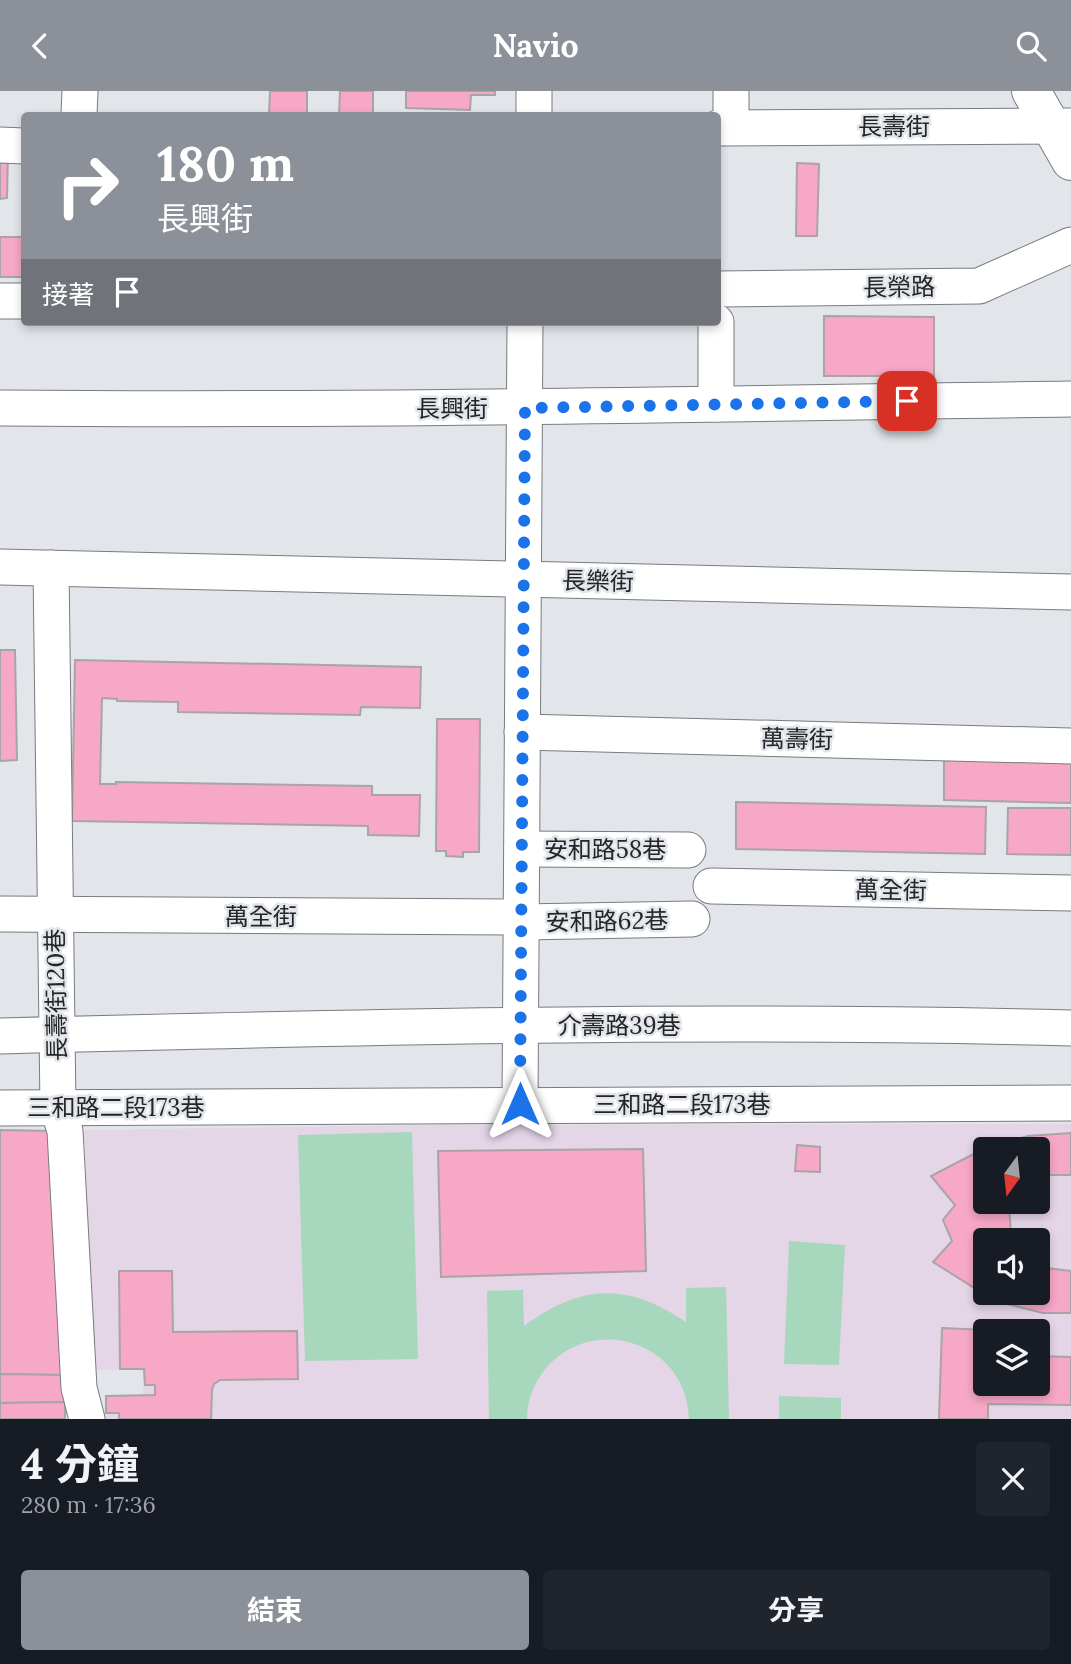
<!DOCTYPE html>
<html lang="zh-TW">
<meta charset="utf-8">
<style>
body{margin:0;font-family:Lora,"Noto Sans TC",serif;background:#20242c;color:#f1f3f6;height:100vh;display:flex;flex-direction:column;font-size:26px;white-space:nowrap}
*{box-sizing:border-box;margin:0}
p{font-size:23px;color:#9ea1a6}
.icon{flex:none;width:38px;height:38px;fill:none;stroke:currentColor;stroke-width:2;stroke-linecap:round;stroke-linejoin:round}
.map{position:relative;height:1328px;overflow:hidden}
.panel{display:flex;flex-direction:column;background:#171b24;flex:1}
.panel>*{flex:none}
.guide{position:absolute;left:21px;top:21px;width:700px;height:214px;border-radius:7px;box-shadow:0 4px 10px #0003;background:#8c9099;color:#fff;overflow:hidden}
.needle{width:46px;rotate:195deg}
.buttons{position:absolute;left:973px;top:1046px;display:grid;gap:14px}
.buttons a{display:grid;place-items:center;width:77px;height:77px;border-radius:7px;background:#171b24;box-shadow:0 4px 10px #0003;font-size:35px}
.pin{position:absolute;display:grid;place-items:center;width:60px;height:60px;color:#fff;margin:-30px;border-radius:14px;box-shadow:0 4px 10px #0006}
.me{position:absolute;width:77px;margin:-38px;rotate:0deg;stroke-linejoin:round;filter:drop-shadow(0 0 5px #0008)}
.turn{display:flex;align-items:center;gap:24px;height:147px;padding:0 21px;font-size:32px}
.turn .icon{width:91px;height:91px;stroke-width:2.5}
.turn b{display:block;font-size:49px;line-height:60px}
.then{display:flex;align-items:center;height:66px;padding:0 21px;background:#0003;gap:14px;font-size:26px}
.round{display:grid;place-items:center;flex:none;width:74px;height:74px;border-radius:7px;background:#20242c}
.head{display:flex;align-items:center;justify-content:space-between;height:119px;padding:0 21px}
h1{font-size:42px;font-weight:700;line-height:52px}
.cta{display:flex;gap:14px;margin-top:auto;padding:14px 21px}
.cta a{flex:1;height:80px;border-radius:7px;background:#8c9099;color:#fff;font-size:28px;font-weight:700;line-height:80px;text-align:center}
.cta a+a{background:#20242c;color:#f1f3f6}
header{display:flex;justify-content:space-between;align-items:center;height:91px;padding:0 21px;background:#8c9099;color:#fff;font-size:32px;font-weight:700}
.map>svg:first-child{display:block}
.education{fill:#e4d5e7;fill-rule:evenodd}
.green{fill:#a7d8be}
.building{fill:#f7a8c6;stroke:#a9a4a6;stroke-width:2}
.lines{fill:none;stroke-linecap:round;stroke-linejoin:round}
.minor-casing{stroke:#787b7f;stroke-width:37}
.major-casing{stroke:#787b7f;stroke-width:40}
.minor{stroke:#fff;stroke-width:35}
.major{stroke:#fff;stroke-width:38}
.route{stroke:#1a73e8;stroke-width:12;stroke-dasharray:0 21.6}
.labels{text-anchor:middle;dominant-baseline:central;stroke-width:5;stroke-linejoin:round;paint-order:stroke}
.street-label{font-size:24px;fill:#242527;stroke:#e2e5ea}
</style>
<header><svg class="icon" aria-label="back" viewBox="0 0 24 24"><path d="M15 5l-7 7 7 7"/></svg>Navio<svg class="icon" aria-label="search" viewBox="0 0 24 24"><circle cx="10" cy="10" r="6"/><path d="M15 15l6 6"/></svg></header>
<div class="map">
<svg width="1071" height="1328" viewBox="0 0 1071 1328">
<rect width="100%" height="100%" fill="#e2e5ea"/>
<path class="education" d="M1071 1033V1328H106L105 1304H143V1279H95L84 1039 427 1034ZM985 1059H1038V1111H985ZM985 1150H1038V1202H985ZM985 1241H1038V1293H985Z"/>
<g class="green">
<polygon points="412,1041 418,1268 305,1270 298,1044"/>
<polygon points="789,1150 845,1154 839,1274 784,1273"/>
<path d="M726 1196 729 1328H689C687 1246 582 1219 539 1287 531 1300 527 1313 527 1328H489L487 1200 523 1199 524 1235C581 1193 627 1191 686 1231V1197Z"/>
<polygon points="779,1305 841,1307 841,1328 779,1328"/>
</g>
<g class="building">
<polygon points="270,0 307,0 307,24 269,24"/>
<polygon points="340,0 373,0 373,24 339,24"/>
<polygon points="406,0 495,0 495,4 471,4 470,19 406,17"/>
<polygon points="0,62 8,62 7,107 0,108"/>
<polygon points="797,72 819,73 817,145 796,145"/>
<rect x="0" y="146" width="22" height="40"/>
<polygon points="824,225 934,226 934,285 824,285"/>
<polygon points="0,559 15,559 17,669 0,670"/>
<polygon points="75,569 421,576 420,617 361,616 360,624 178,621 178,611 117,610 117,608 102,607 100,693 116,693 116,691 372,695 372,704 420,704 419,745 368,744 368,735 72,730"/>
<polygon points="437,628 480,628 479,761 463,761 463,766 446,765 446,760 436,760"/>
<polygon points="944,668 1071,671 1071,712 944,709"/>
<polygon points="736,711 986,716 985,763 736,758"/>
<polygon points="1008,717 1071,717 1071,764 1007,763"/>
<polygon points="0,1039 52,1040 63,1284 0,1283"/>
<polygon points="1071,1042 1071,1084 1052,1084 1038,1086 1038,1059 985,1059 985,1105 981,1107 979,1117 1009,1115 1011,1144 980,1142 976,1156 985,1159 985,1202 1038,1202 1038,1176 1071,1180 1071,1222 1043,1222 995,1210 933,1171 952,1150 943,1129 955,1114 931,1085 987,1056 1028,1045"/>
<polygon points="797,1054 820,1056 820,1081 795,1080"/>
<polygon points="643,1058 646,1180 441,1186 438,1060"/>
<polygon points="119,1180 172,1180 173,1241 297,1240 298,1288 220,1289 214,1293 212,1299 211,1328 119,1328 119,1322 106,1322 106,1305 155,1304 155,1294 145,1294 144,1278 120,1278"/>
<polygon points="942,1237 986,1239 985,1293 1038,1293 1038,1265 1071,1266 1071,1314 988,1313 988,1328 939,1328"/>
<polygon points="0,1283 63,1284 65,1311 0,1312"/>
<polygon points="65,1311 65,1328 0,1328 0,1312"/>
</g>
<g class="lines">
<defs>
<g id="minor">
<polyline points="731,0 731,36"/>
<polyline points="79,24 80,0"/>
<polyline points="534,24 534,0"/>
<polyline points="718,37 1071,35"/>
<polyline points="0,54 24,55"/>
<polyline points="718,198 979,195 1071,154"/>
<polyline points="0,210 24,210"/>
<polyline points="716,231 716,313"/>
<path d="M0 317C357 320 714 313 1071 308"/>
<polyline points="0,476 1071,501"/>
<polyline points="51,477 58,1017 65,1040 79,1297 87,1328"/>
<polyline points="522,641 1071,655"/>
<polyline points="522,758 688,759"/>
<polyline points="711,795 1071,802"/>
<polyline points="0,823 521,826"/>
<polyline points="522,831 692,828"/>
<path d="M0 945C357 936 714 928 1071 937"/>
<polyline points="520,1013 525,231"/>
<polyline points="0,1017 1071,1012"/>
</g>
<polyline id="major" points="1031,0 1071,70"/>
</defs>
<use href="#minor" class="minor-casing"/>
<use href="#major" class="major-casing"/>
<use href="#minor" class="minor"/>
<use href="#major" class="major"/>
</g>
<g class="lines">
<polyline class="route" points="520,1013 525,317 907,310"/>
</g>
<g class="labels">
<g class="street-label">
<text x="894" y="35">長壽街</text>
<text transform="translate(899 196) rotate(-1)">長榮路</text>
<text x="452" y="317">長興街</text>
<text transform="translate(598 490) rotate(1)">長樂街</text>
<text transform="translate(797 648) rotate(1)">萬壽街</text>
<text x="605" y="758">安和路58巷</text>
<text transform="translate(891 799) rotate(1)">萬全街</text>
<text x="261" y="825">萬全街</text>
<text transform="translate(607 830) rotate(-1)">安和路62巷</text>
<text transform="translate(56 904) rotate(-91)">長壽街120巷</text>
<text x="619" y="934">介壽路39巷</text>
<text x="682" y="1013">三和路二段173巷</text>
<text x="116" y="1016">三和路二段173巷</text>
</g>
</g>
</svg>
<div class="buttons">
<a><svg class="needle" viewBox="-14 -14 28 28"><path d="M0-13l5 13h-10z" fill="#e53935"/><path d="M0 13l5-13h-10z" fill="#9ea1a6"/></svg></a>
<a><svg class="icon" aria-label="sound" viewBox="0 0 24 24"><path d="M4 9h4l5-4v14l-5-4H4zM17 9q2 3 0 6"/></svg></a>
<a><svg class="icon" aria-label="layers" viewBox="0 0 24 24"><path d="M12 4l9 5-9 5-9-5zM3 14l9 5 9-5"/></svg></a>
</div>
<div class="pin" style="left:907px;top:310px;background:#d93025"><svg class="icon" aria-label="arrive" viewBox="0 0 24 24"><path d="M6 21V4h12l-3 4 3 4H6"/></svg></div>
<svg class="me" style="left:520px;top:1013px" viewBox="-20 -20 40 40"><path d="M0-17L14 15 0 8-14 15z" fill="#1a73e8" stroke="#fff" stroke-width="4"/></svg>
<div class="guide">
<div class="turn"><svg class="icon" aria-label="right" viewBox="0 0 24 24"><path d="M7 20v-9h11M14 6l5 5-5 5"/></svg><div><b>180 m</b>長興街</div></div>
<div class="then">接著<svg class="icon" aria-label="arrive" viewBox="0 0 24 24"><path d="M6 21V4h12l-3 4 3 4H6"/></svg></div>
</div>
</div>
<section class="panel">
<div class="head"><div><h1>4 分鐘</h1><p>280 m · 17:36</p></div><a class="round"><svg class="icon" aria-label="close" viewBox="0 0 24 24"><path d="M6 6l12 12M18 6L6 18"/></svg></a></div>
<div class="cta"><a>結束</a><a>分享</a></div>
</section>
